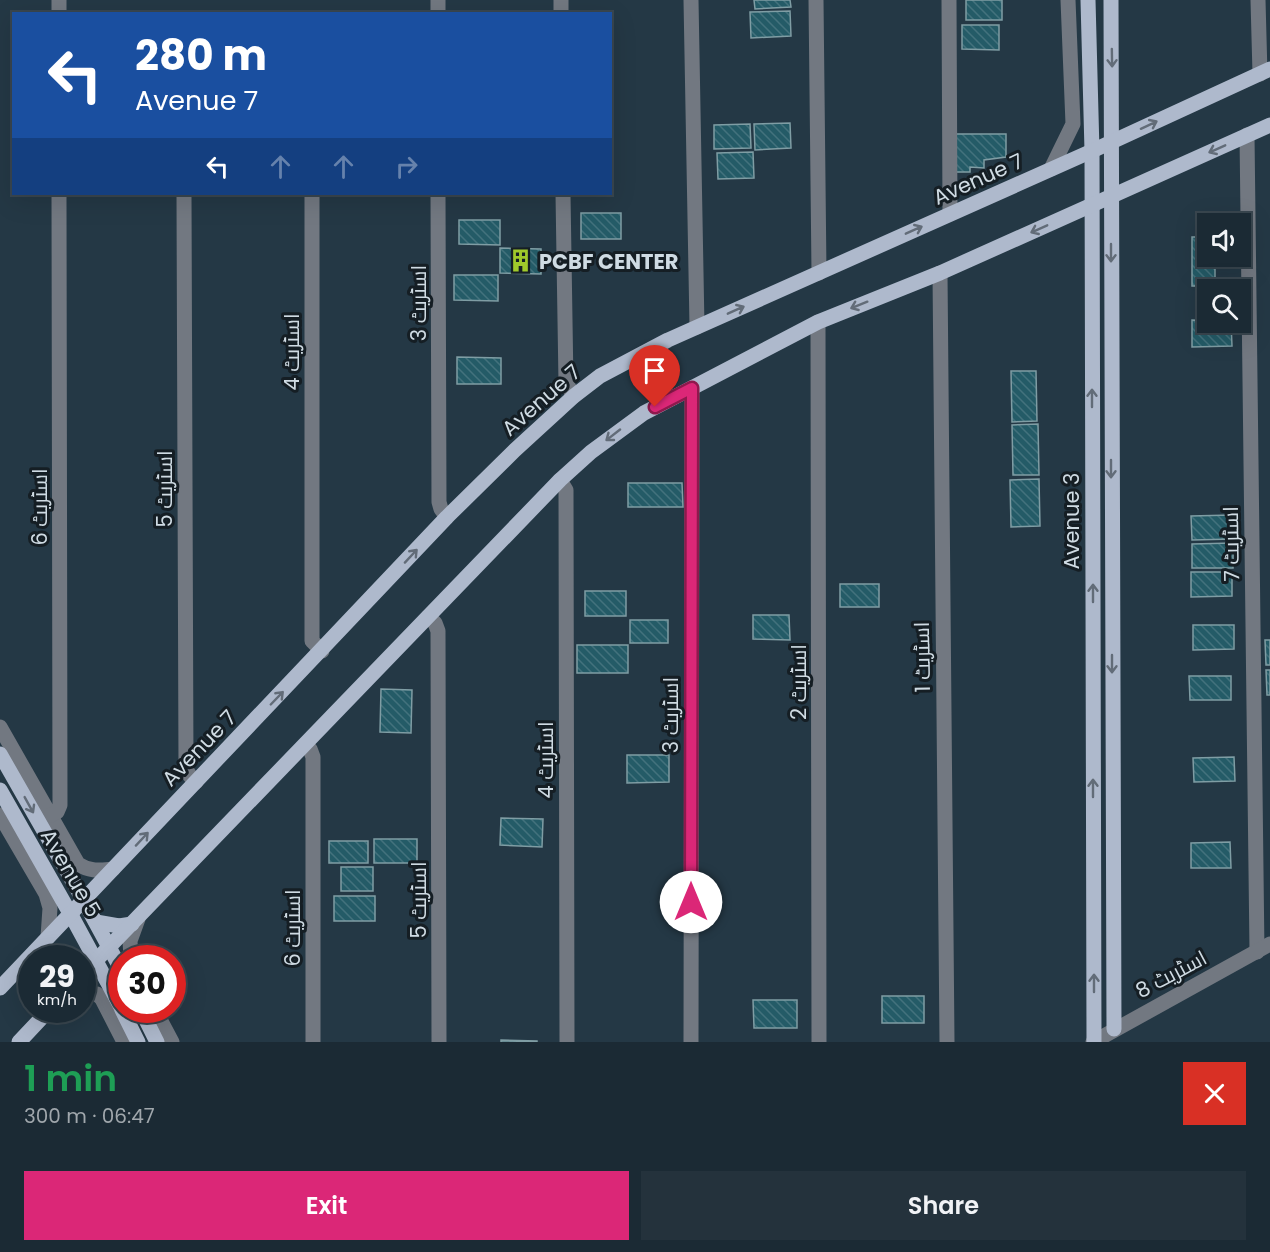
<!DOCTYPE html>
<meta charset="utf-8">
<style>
body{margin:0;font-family:Poppins,Cairo,sans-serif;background:#24323c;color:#f1f3f6;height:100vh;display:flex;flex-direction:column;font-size:22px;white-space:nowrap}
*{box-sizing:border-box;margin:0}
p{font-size:20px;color:#a0a7ac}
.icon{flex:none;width:33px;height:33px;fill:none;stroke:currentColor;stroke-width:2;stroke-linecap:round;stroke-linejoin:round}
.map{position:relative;height:1042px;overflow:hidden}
.side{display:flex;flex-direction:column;background:#1b2a34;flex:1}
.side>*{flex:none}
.banner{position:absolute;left:12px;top:12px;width:600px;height:183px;border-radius:0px;box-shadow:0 6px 24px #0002,0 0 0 2px #39464f;background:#1a4fa0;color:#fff;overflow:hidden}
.fabs{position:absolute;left:1197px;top:213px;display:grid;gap:12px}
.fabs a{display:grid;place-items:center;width:54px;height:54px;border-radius:0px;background:#1b2a34;box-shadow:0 6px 24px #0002,0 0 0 2px #39464f;font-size:30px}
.speed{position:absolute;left:18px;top:945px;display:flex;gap:12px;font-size:30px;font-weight:700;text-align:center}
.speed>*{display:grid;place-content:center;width:78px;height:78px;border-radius:50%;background:#1b2a34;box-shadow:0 6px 24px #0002,0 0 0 2px #39464f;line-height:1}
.speed small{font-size:15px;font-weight:400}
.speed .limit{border:9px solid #d22;background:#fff;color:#111}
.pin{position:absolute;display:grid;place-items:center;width:51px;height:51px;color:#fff;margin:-62px -26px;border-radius:50% 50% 50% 0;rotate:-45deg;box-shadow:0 0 6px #0007}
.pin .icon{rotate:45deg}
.me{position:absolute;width:66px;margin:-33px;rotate:0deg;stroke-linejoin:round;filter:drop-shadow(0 0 4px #0008)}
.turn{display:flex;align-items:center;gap:21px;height:126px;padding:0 24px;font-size:27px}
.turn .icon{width:78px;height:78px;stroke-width:2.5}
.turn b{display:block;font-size:42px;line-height:51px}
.lanes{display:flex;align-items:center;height:57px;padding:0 24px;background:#0003;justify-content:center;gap:30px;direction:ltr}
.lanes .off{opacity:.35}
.round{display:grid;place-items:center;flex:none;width:63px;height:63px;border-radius:0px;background:#24323c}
.summary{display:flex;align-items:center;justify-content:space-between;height:102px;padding:0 24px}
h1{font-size:36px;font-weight:600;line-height:45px;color:#1e9e55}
.button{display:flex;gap:12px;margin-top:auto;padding:12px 24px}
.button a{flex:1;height:69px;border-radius:0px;background:#db2777;color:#fff;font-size:24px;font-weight:600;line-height:69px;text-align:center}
.button a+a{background:#24323c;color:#f1f3f6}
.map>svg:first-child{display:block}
.building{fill:url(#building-back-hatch);stroke:#7f9da4;stroke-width:1.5}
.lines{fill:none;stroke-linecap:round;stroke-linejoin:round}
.minor{stroke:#727881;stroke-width:15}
.major{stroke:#aeb9cc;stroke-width:15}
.oneway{stroke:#626c78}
.route-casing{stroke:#8e194d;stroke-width:15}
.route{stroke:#db2777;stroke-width:10}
.labels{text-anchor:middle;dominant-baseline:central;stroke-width:6;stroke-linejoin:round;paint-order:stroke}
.street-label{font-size:21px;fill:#cfdbe3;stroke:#151e24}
.poi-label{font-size:21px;font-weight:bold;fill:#cfdbe3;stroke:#151e24;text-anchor:start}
</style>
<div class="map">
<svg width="1270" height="1042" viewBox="0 0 1270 1042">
<defs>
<pattern id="building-back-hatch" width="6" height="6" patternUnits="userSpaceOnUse" patternTransform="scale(1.5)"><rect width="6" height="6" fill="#245b67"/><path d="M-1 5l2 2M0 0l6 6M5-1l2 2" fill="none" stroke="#43727d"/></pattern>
</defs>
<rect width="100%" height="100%" fill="#243845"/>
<g class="building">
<polygon points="754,0 790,0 791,7 755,9"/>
<rect x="966" y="0" width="36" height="20"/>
<polygon points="790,11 791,36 751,38 750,12"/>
<polygon points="962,25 999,25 999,50 962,49"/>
<polygon points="790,123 791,148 755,150 754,124"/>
<polygon points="750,124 751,148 714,149 714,125"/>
<polygon points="954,134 1006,134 1006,157 984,160 984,168 970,167 970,172 954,172"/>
<polygon points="753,152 754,178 718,179 717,153"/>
<rect x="581" y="213" width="40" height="26"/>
<polygon points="459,220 500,220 500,245 459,244"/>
<polygon points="1192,237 1208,237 1208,256 1215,256 1215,286 1192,286"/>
<polygon points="500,248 541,249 541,274 500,273"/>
<polygon points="454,275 498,275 498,301 454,300"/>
<polygon points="1192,320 1231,322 1232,346 1192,347"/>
<polygon points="457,357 501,358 501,384 457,384"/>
<polygon points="1011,371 1036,371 1037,421 1012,422"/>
<polygon points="1038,424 1039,475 1013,475 1012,425"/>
<polygon points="1039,479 1040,526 1011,527 1010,480"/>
<polygon points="628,483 682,483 683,507 628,507"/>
<polygon points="1232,515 1233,539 1192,540 1191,516"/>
<polygon points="1233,543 1233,568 1192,568 1192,544"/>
<polygon points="1191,572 1232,572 1232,596 1191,597"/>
<rect x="840" y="584" width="39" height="23"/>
<rect x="585" y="591" width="41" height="25"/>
<polygon points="753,615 789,615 790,640 753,639"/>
<rect x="630" y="620" width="38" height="23"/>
<polygon points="1193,625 1234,625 1234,649 1193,650"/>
<polygon points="1265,640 1270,640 1270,665 1266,665"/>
<rect x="577" y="645" width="51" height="28"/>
<polygon points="1266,670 1270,670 1270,695 1267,695"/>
<polygon points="1189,676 1231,676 1231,700 1190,700"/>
<polygon points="381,689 412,690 411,733 380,732"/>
<polygon points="627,755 669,755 669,782 627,783"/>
<polygon points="1234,757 1235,781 1194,782 1193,758"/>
<polygon points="501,818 543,819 542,847 500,845"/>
<rect x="374" y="839" width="43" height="24"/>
<rect x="329" y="841" width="39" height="22"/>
<polygon points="1230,842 1231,868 1191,868 1191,843"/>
<rect x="341" y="867" width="32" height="24"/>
<rect x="334" y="896" width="41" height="25"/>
<rect x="882" y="996" width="42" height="27"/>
<polygon points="753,1000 797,1000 797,1028 754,1028"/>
<polygon points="501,1040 537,1041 537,1042 501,1042"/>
</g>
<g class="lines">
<g class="minor">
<polyline points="59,0 59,14"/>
<polyline points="438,0 438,14"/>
<polyline points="561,0 561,14"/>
<polyline points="691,0 697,327"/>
<polyline points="816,0 819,273"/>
<polyline points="949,0 950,214"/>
<polyline points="1258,0 1260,74"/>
<polyline points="1247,135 1257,952"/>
<polyline points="1051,169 1073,124 1068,0"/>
<polyline points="184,194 186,769 190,776 196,782"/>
<polyline points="312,194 312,641 322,651"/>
<polyline points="438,194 439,502 441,509 447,517"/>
<polyline points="563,194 566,383 574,396"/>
<polyline points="940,273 947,1042"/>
<polyline points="818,322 819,1042"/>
<polyline points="560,480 566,490 567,1042"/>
<polyline points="428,617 435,623 438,631 439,1042"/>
<path d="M0 727 78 864C90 872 100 870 113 869"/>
<polyline points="305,745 310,749 313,757 313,1042"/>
<polyline points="0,815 46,894 50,908 48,937"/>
<polyline points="51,815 57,812 60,805 59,194"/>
<polyline points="131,958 130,941 138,919"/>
<polyline points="82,990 97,994 102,999 124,1042"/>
<polyline points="155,1010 172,1042"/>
<polyline points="691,1042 692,388"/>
<polyline points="1093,1042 1270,944"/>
</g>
<g class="major">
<polyline points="1088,0 1092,151 1094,1041"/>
<polyline points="1111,0 1114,1029"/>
<polyline points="0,754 84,901 122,971"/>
<polyline points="0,790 71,915 122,1009"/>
<polyline points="96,922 119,926 132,924"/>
<polyline points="82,975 560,480 591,452 644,413 818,322 940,273 1270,125"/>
<polyline points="0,988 447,517 515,450 574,396 600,376 668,340 1092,151 1270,69"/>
<polyline points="122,1010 138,1042"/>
<polyline points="141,1010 157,1042"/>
<polyline points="19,1042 49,1010"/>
</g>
</g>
<defs><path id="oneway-shaft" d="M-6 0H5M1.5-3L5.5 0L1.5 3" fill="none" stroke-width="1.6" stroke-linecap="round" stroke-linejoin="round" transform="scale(1.5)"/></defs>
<g class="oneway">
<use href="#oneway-shaft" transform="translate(1112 58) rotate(89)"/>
<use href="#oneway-shaft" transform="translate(1149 125) rotate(-25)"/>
<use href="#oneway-shaft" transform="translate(1217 149) rotate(156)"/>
<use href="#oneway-shaft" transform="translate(1039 229) rotate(156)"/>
<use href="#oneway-shaft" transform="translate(914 230) rotate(-24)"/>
<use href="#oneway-shaft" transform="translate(1111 253) rotate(90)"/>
<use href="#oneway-shaft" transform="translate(859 305) rotate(158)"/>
<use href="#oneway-shaft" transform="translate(736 310) rotate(-24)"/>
<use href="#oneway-shaft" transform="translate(1092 398) rotate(-90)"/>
<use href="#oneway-shaft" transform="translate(613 435) rotate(142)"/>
<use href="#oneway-shaft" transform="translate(1111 469) rotate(90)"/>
<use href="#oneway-shaft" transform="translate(411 556) rotate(-47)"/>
<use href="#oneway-shaft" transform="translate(1093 593) rotate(-90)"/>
<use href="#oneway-shaft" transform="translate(1112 664) rotate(90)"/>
<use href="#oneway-shaft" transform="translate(277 698) rotate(-46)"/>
<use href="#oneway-shaft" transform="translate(1093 788) rotate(-90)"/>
<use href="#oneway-shaft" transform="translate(29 805) rotate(61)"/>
<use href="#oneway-shaft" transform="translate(142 839) rotate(-47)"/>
<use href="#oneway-shaft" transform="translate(1094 983) rotate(-90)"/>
</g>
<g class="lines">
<defs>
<polyline id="route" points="655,407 692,388 691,902"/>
</defs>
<use href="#route" class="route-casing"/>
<use href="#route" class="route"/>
</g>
<defs>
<symbol id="building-bare" viewBox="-9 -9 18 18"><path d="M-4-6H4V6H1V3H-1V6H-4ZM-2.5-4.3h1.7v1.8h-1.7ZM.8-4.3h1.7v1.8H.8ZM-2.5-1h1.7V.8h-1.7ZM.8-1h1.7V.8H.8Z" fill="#a0c92b" stroke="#151e24" stroke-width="2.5" paint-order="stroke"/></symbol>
</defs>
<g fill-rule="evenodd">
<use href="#building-bare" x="504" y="244" width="33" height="33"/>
</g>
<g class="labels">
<g class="street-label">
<text transform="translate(978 179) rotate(-24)">Avenue 7</text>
<text transform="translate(418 303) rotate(-90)">اسٹریٹ 3</text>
<text transform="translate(291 352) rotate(-90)">اسٹریٹ 4</text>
<text transform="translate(541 400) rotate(-41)">Avenue 7</text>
<text transform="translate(164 489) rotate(-90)">اسٹریٹ 5</text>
<text transform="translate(39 507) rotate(-90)">اسٹریٹ 6</text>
<text transform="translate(1071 521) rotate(-90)">Avenue 3</text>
<text transform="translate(1231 544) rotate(-91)">اسٹریٹ 7</text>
<text transform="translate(922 657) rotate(-91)">اسٹریٹ 1</text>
<text transform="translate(798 682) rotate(-90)">اسٹریٹ 2</text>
<text transform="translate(670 715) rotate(-90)">اسٹریٹ 3</text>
<text transform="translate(199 748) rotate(-46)">Avenue 7</text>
<text transform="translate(545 760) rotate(-90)">اسٹریٹ 4</text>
<text transform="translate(71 873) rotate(60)">Avenue 5</text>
<text transform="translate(418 900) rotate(-90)">اسٹریٹ 5</text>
<text transform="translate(292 928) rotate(-90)">اسٹریٹ 6</text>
<text transform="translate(1171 974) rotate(-28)">اسٹریٹ 8</text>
</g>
<g class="poi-label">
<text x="539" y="261">PCBF CENTER</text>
</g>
</g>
</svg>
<div class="fabs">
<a><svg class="icon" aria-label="sound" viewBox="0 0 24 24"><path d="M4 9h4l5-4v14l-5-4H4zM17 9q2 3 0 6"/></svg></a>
<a><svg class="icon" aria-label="search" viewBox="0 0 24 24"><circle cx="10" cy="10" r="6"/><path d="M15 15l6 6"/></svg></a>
</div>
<div class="speed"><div>29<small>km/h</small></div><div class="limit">30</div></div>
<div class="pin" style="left:655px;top:407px;background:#d93025"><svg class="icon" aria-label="arrive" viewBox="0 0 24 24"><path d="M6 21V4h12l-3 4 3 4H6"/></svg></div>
<svg class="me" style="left:691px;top:902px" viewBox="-20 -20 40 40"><circle r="19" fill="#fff"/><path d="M0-13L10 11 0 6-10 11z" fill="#db2777"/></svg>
<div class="banner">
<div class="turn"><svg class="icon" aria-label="left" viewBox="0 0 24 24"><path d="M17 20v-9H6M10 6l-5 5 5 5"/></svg><div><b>280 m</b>Avenue 7</div></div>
<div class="lanes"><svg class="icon" aria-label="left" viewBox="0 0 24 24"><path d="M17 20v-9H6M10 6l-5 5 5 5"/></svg><svg class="icon off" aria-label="ahead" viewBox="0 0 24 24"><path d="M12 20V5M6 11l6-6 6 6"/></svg><svg class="icon off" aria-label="ahead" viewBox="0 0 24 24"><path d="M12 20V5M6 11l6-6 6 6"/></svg><svg class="icon off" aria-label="right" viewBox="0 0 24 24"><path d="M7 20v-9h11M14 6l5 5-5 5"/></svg></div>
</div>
</div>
<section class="side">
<div class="summary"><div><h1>1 min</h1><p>300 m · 06:47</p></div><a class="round" style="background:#d93025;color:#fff"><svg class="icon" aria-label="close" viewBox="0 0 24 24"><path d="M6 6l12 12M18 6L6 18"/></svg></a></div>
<div class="button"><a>Exit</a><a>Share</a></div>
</section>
